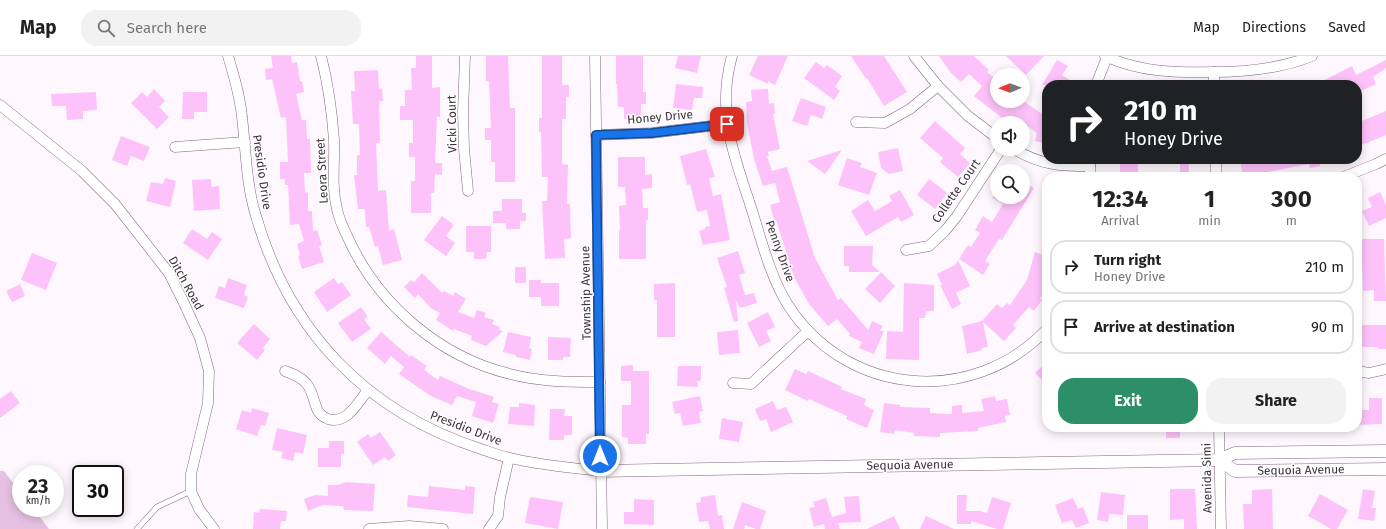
<!DOCTYPE html>
<style>
body{margin:0;font-family:"Fira Sans",sans-serif;background:#f2f2f2;color:#222;height:100vh;display:flex;flex-direction:column;font-size:15px;white-space:nowrap}
*{box-sizing:border-box;margin:0}
p{font-size:13px;color:#767676}
.icon{flex:none;width:22px;height:22px;fill:none;stroke:currentColor;stroke-width:2;stroke-linecap:round;stroke-linejoin:round}
.map{position:relative;flex:1;overflow:hidden}
.sheet{position:absolute;left:1042px;top:116px;width:320px;height:260px;display:flex;flex-direction:column;background:#fff;border-radius:16px;box-shadow:0 2px 10px #0003}
.sheet>*{flex:none}
.hud{position:absolute;left:1042px;top:24px;width:320px;height:84px;border-radius:16px;box-shadow:0 2px 10px #0003;background:#202124;color:#fff;overflow:hidden}
.needle{width:26px;rotate:269deg}
.buttons{position:absolute;left:990px;top:12px;display:grid;gap:8px}
.buttons a{display:grid;place-items:center;width:40px;height:40px;border-radius:50%;background:#fff;box-shadow:0 2px 10px #0003;font-size:20px}
.speed{position:absolute;left:12px;top:409px;display:flex;gap:8px;font-size:20px;font-weight:700;text-align:center}
.speed>*{display:grid;place-content:center;width:52px;height:52px;border-radius:50%;background:#fff;box-shadow:0 2px 10px #0003;line-height:1}
.speed small{font-size:10px;font-weight:400}
.speed .limit{border:2px solid #111;border-radius:6px;background:#fff;color:#111}
.pin{position:absolute;display:grid;place-items:center;width:34px;height:34px;color:#fff;margin:-17px;border-radius:8px;box-shadow:0 2px 6px #0006}
.me{position:absolute;width:44px;margin:-22px;rotate:0deg;stroke-linejoin:round;filter:drop-shadow(0 0 3px #0008)}
.turn{display:flex;align-items:center;gap:14px;height:84px;padding:0 16px;font-size:18px}
.turn .icon{width:52px;height:52px;stroke-width:2.5}
.turn b{display:block;font-size:28px;line-height:34px}
.eta{display:flex;justify-content:space-evenly;align-items:center;height:68px;text-align:center}
.eta b{font-size:24px;font-weight:700;line-height:28px}
.action{display:flex;gap:8px;margin-top:auto;padding:8px 16px}
.action a{flex:1;height:46px;border-radius:16px;background:#2d8f68;color:#fff;font-size:16px;font-weight:700;line-height:46px;text-align:center}
.action a+a{background:#f2f2f2;color:#222}
ul{padding:0;list-style:none}
li{display:flex;align-items:center;gap:12px;height:54px;margin:0 8px 6px;padding:0 8px;border:2px solid #e0e0e0;border-radius:16px}
li div{flex:1}
li b{display:block;font-size:15px}
li em{font-style:normal}
header{display:flex;align-items:center;gap:24px;box-sizing:border-box;height:56px;padding:0 20px;background:#fff;border-bottom:1px solid #e0e0e0}
header strong{font-size:19px}
nav{display:flex;gap:22px;margin-inline-start:auto;font-size:14px}
.search{width:280px;height:36px;background:#f2f2f2;display:flex;align-items:center;gap:10px;box-sizing:border-box;padding:0 14px;border-radius:16px;color:#767676;font-size:15px}
.map>svg:first-child{display:block}
.green{fill:#e5c0e2}
.building{fill:#fdc2fa}
.lines{fill:none;stroke-linecap:round;stroke-linejoin:round}
.service-casing{stroke:#81667f;stroke-width:6}
.minor-casing{stroke:#81667f;stroke-width:11}
.tertiary-casing{stroke:#81667f;stroke-width:13}
.service{stroke:#fff;stroke-width:5}
.minor{stroke:#fff;stroke-width:10}
.tertiary{stroke:#fff;stroke-width:12}
.route-casing{stroke:#114b97;stroke-width:10}
.route{stroke:#1a73e8;stroke-width:7}
.labels{text-anchor:middle;dominant-baseline:central;stroke-width:3;stroke-linejoin:round;paint-order:stroke}
.street-label{font-size:12px;fill:#3d313c;stroke:#fff}
</style>
<header>
<strong>Map</strong>
<div class="search"><svg class="icon" aria-label="search" viewBox="0 0 24 24"><circle cx="10" cy="10" r="6"/><path d="M15 15l6 6"/></svg>Search here</div>
<nav><a>Map</a><a>Directions</a><a>Saved</a></nav>
</header>
<div class="map">
<svg width="1386" height="473" viewBox="0 0 1386 473">
<rect width="100%" height="100%" fill="#fef8fe"/>
<polygon class="green" points="0,415 4,415 21,437 21,452 33,452 49,473 0,473"/>
<g class="building">
<polygon points="271,0 291,0 292,7 297,6 300,25 302,25 304,36 296,38 302,64 306,64 307,83 310,83 311,117 304,117 305,137 308,136 308,155 312,155 313,175 317,174 322,189 319,190 324,206 302,213 298,200 300,199 297,188 304,185 299,168 290,169 288,129 285,129 285,123 280,123 280,106 288,106 286,61 281,62 272,23 266,24 265,13 273,12"/>
<polygon points="416,0 432,0 432,32 440,31 440,61 437,61 435,107 442,107 442,119 435,118 434,137 431,137 431,157 411,157 411,125 415,125 415,101 409,101 409,87 413,87 413,64 400,64 400,50 405,50 405,34 412,34 411,12 416,12"/>
<polygon points="486,0 508,0 510,52 515,52 515,126 495,126 495,106 491,106 491,84 485,84 485,72 491,72 489,25 486,25"/>
<polygon points="542,0 562,0 562,29 569,29 569,41 566,41 566,63 562,63 562,108 568,109 567,148 570,148 571,182 564,183 565,202 545,203 542,145 547,145 548,121 542,121 541,76 539,76 539,62 542,62"/>
<polygon points="616,0 643,0 643,36 646,36 646,48 641,48 641,62 624,63 624,51 618,51 617,28 616,28"/>
<polygon points="678,0 701,0 697,17 675,12"/>
<polygon points="758,0 788,0 775,29 768,25 768,28 749,19"/>
<polygon points="851,0 884,0 907,36 884,50 867,22 866,23"/>
<polygon points="939,0 974,0 989,14 987,16 997,24 997,45 1023,45 1047,61 1047,88 1035,85 1037,77 1019,64 1017,67 1006,67 1001,63 1002,62 974,40 982,30 969,18 961,26 951,17"/>
<polygon points="1006,0 1044,0 1026,19"/>
<polygon points="1057,4 1068,10 1062,19 1077,29 1042,29"/>
<polygon points="1386,4 1386,12 1373,21 1376,28 1357,37 1357,29 1315,29 1352,10 1356,19"/>
<polygon points="816,6 824,12 827,9 842,20 835,31 840,35 834,44 804,22"/>
<polygon points="378,14 379,33 382,32 383,45 379,45 380,87 376,87 378,135 386,134 389,175 394,173 402,204 383,209 378,190 375,191 369,171 366,171 365,153 358,153 354,119 357,119 357,99 360,99 359,68 353,68 351,35 355,35 354,15"/>
<polygon points="676,28 703,31 702,42 694,42 692,54 673,52"/>
<polygon points="154,33 165,45 159,51 169,61 157,73 131,47 142,36 147,41"/>
<polygon points="768,33 769,48 774,47 775,58 773,58 780,93 768,96 769,100 767,100 772,115 787,111 815,202 838,244 841,242 868,274 872,265 883,270 880,275 884,275 874,298 859,292 862,286 849,280 850,278 837,263 828,270 809,248 794,221 776,164 774,164 770,149 780,146 775,127 763,130 754,103 747,67 746,46 752,45 751,34"/>
<polygon points="96,36 97,54 83,55 83,63 67,64 66,50 52,50 51,38"/>
<polygon points="183,36 207,36 207,56 194,56 194,63 182,63"/>
<polygon points="801,42 826,51 822,63 811,59 807,70 792,65"/>
<polygon points="1386,55 1386,79 1367,87 1357,89 1357,67"/>
<polygon points="935,65 965,92 960,98 970,107 958,121 940,106 943,102 920,82"/>
<polygon points="121,80 150,91 144,105 131,100 127,110 112,104"/>
<polygon points="898,92 903,115 889,118 881,112 878,96"/>
<polygon points="706,93 715,121 709,122 713,140 721,138 730,184 703,189 699,175 705,173 705,171 710,170 707,154 697,156 690,128 687,129 680,100"/>
<polygon points="842,94 825,118 807,105"/>
<polygon points="618,101 645,101 645,119 652,118 652,132 642,133 643,152 648,152 648,164 646,164 646,203 619,203 619,174 620,174 619,150 626,149 625,131 618,131"/>
<polygon points="847,102 862,107 860,111 877,117 869,139 838,129"/>
<rect x="1120" y="103" width="18" height="18"/>
<rect x="1180" y="103" width="9" height="18"/>
<polygon points="1240,103 1319,103 1320,110 1310,112 1309,108 1262,117 1263,121 1251,121 1250,116 1242,117"/>
<polygon points="165,122 176,125 170,151 146,145 151,126 163,128"/>
<polygon points="211,123 211,131 219,130 220,153 194,155 192,124"/>
<polygon points="929,123 947,137 935,153 917,139"/>
<polygon points="1023,126 1034,132 1002,184 999,183 985,205 990,208 983,219 959,203 968,189 971,191 980,177 975,174 983,160 992,166 1003,148 991,141 1023,141"/>
<polygon points="900,134 914,159 901,166 898,161 866,180 851,155 868,144 875,155 892,145 889,140"/>
<polygon points="1380,136 1386,149 1386,162 1369,170 1362,155 1372,151 1368,142"/>
<polygon points="502,143 522,143 522,157 526,157 526,165 520,165 520,173 506,173 506,167 493,167 493,155 502,155"/>
<polygon points="442,160 454,169 446,180 455,187 446,200 424,184"/>
<polygon points="466,170 491,170 491,196 487,196 486,203 474,203 474,196 466,196"/>
<polygon points="192,173 207,183 212,176 222,183 208,204 183,187"/>
<polygon points="1361,183 1384,183 1386,245 1374,245 1374,234 1363,235"/>
<polygon points="844,190 873,190 872,209 880,216 849,216 849,210 844,210"/>
<polygon points="738,195 745,217 739,219 745,239 754,237 757,247 740,252 736,245 738,265 734,266 724,232 727,231 717,202"/>
<polygon points="1035,196 1047,200 1047,220 1042,235 1044,237 1040,242 1042,244 1034,255 1029,251 1013,269 1016,272 1004,285 983,266 988,291 982,292 982,294 967,298 962,270 982,265 997,248 1002,252 1007,247 1010,249 1027,224"/>
<polygon points="32,197 57,207 46,234 21,224"/>
<polygon points="958,204 970,230 956,237 961,248 952,253 940,229 942,229 937,218 955,209"/>
<rect x="515" y="211" width="11" height="16"/>
<polygon points="881,216 895,230 880,247 865,233"/>
<polygon points="422,217 442,237 444,235 453,240 455,236 466,243 458,256 474,262 477,254 486,257 484,261 494,264 492,268 500,271 499,274 503,275 486,290 471,284 472,280 454,273 453,275 436,264 440,257 432,253 418,238 415,242 404,231 411,224 414,226"/>
<polygon points="228,222 247,229 244,239 248,241 244,252 215,242 219,230 225,232"/>
<polygon points="334,222 338,228 342,226 351,239 327,256 314,236"/>
<polygon points="529,224 541,224 541,227 559,227 559,250 541,250 541,241 529,241"/>
<polygon points="675,227 675,281 657,281 657,244 654,244 654,228"/>
<polygon points="904,227 934,229 934,255 926,255 925,262 919,262 919,304 886,303 887,275 903,276"/>
<polygon points="20,228 25,240 12,246 6,235"/>
<polygon points="361,251 368,261 364,263 371,273 352,286 338,267"/>
<polygon points="768,256 775,271 766,275 771,285 759,291 747,267"/>
<polygon points="254,268 270,283 263,292 265,294 257,304 237,287"/>
<polygon points="1360,269 1386,269 1386,293 1378,293 1378,291 1360,291"/>
<polygon points="738,274 740,297 719,299 717,276"/>
<polygon points="381,276 410,301 411,299 427,310 424,314 438,324 440,320 469,333 494,341 492,346 499,348 493,367 472,360 476,346 457,340 452,349 431,340 399,318 404,311 391,300 385,308 367,292"/>
<polygon points="508,276 531,281 529,292 532,293 530,304 516,301 516,299 503,296"/>
<polygon points="548,281 571,282 570,301 563,301 563,304 548,304"/>
<polygon points="1047,306 1047,329 1035,317"/>
<polygon points="633,309 633,315 649,315 649,378 646,378 646,388 628,388 628,382 622,381 622,349 631,349 631,325 621,325 621,310"/>
<polygon points="678,310 701,310 701,325 697,325 698,331 677,330"/>
<polygon points="795,313 806,318 808,315 842,331 841,333 866,343 864,349 874,354 867,372 846,363 847,360 809,343 808,345 785,334"/>
<polygon points="11,335 20,347 0,362 0,343"/>
<polygon points="700,340 703,355 699,356 701,367 683,370 680,357 675,358 672,346"/>
<polygon points="995,340 996,345 1007,343 1010,359 1005,360 1006,366 978,372 978,375 940,377 940,381 914,380 914,377 895,374 894,378 880,376 884,347 900,349 900,351 930,352 930,357 952,358 952,350 962,349 962,357 984,355 981,343"/>
<polygon points="1369,342 1382,342 1382,368 1358,369 1358,354 1369,354"/>
<polygon points="773,345 777,354 786,351 793,366 771,376 766,363 760,365 755,353"/>
<polygon points="519,347 535,349 534,370 508,368 510,351 519,351"/>
<polygon points="252,352 269,357 265,370 261,369 257,380 236,373 242,354 251,357"/>
<polygon points="550,353 565,353 564,360 572,360 572,379 564,379 564,384 549,384"/>
<polygon points="722,362 743,366 739,386 719,383"/>
<rect x="1166" y="371" width="14" height="11"/>
<polygon points="277,372 307,379 303,398 295,396 293,405 281,402 283,396 272,394"/>
<polygon points="380,376 396,399 388,405 385,401 373,409 357,386 368,378 371,382"/>
<polygon points="329,385 344,385 344,398 341,398 341,411 318,411 318,392 329,392"/>
<polygon points="346,426 375,428 373,455 344,454 343,450 323,449 308,455 304,443 315,439 328,440 328,429 338,429"/>
<polygon points="429,430 465,434 465,430 475,431 473,458 407,451 408,439 428,441"/>
<polygon points="1170,433 1195,433 1197,473 1184,473 1184,463 1170,464"/>
<polygon points="1272,433 1273,473 1244,473 1243,448 1252,448 1252,434"/>
<polygon points="1363,433 1375,435 1372,452 1376,452 1374,465 1358,463"/>
<polygon points="1101,436 1125,439 1123,459 1109,458 1108,466 1097,464"/>
<polygon points="1320,438 1348,454 1337,473 1331,473 1308,460"/>
<polygon points="715,439 718,460 722,459 724,473 710,473 708,465 699,466 696,447 701,446 701,441"/>
<polygon points="957,439 967,439 966,455 980,455 987,457 992,441 1011,447 1003,473 997,473 971,465 971,468 957,468"/>
<polygon points="859,440 861,466 838,467 840,473 825,473 824,468 814,471 809,452 815,451 813,446 826,442 832,461 846,457 844,441"/>
<polygon points="530,441 563,446 558,473 525,467"/>
<polygon points="1073,442 1078,453 1083,451 1089,467 1076,472 1072,464 1062,467 1055,449"/>
<polygon points="634,443 654,444 654,469 624,468 624,456 634,456"/>
<polygon points="742,446 766,455 760,473 756,473 745,469 744,473 733,473"/>
<polygon points="260,453 287,455 286,465 281,465 280,473 253,473 254,456 259,457"/>
<rect x="1127" y="459" width="21" height="14"/>
<polygon points="894,460 900,473 867,473"/>
<polygon points="926,460 954,473 920,473"/>
</g>
<g class="lines">
<defs>
<polyline id="service" points="137,473 157,451 191,435"/>
<g id="minor">
<path d="M228 0C234 20 240 40 242 61 246 94 246 128 256 160 289 275 366 356 481 393 490 396 500 400 510 402 540 409 570 412 600 415"/>
<path d="M321 0C328 27 332 55 334 84 335 107 331 130 337 153 339 164 344 174 349 184 379 249 440 301 510 318 540 326 570 326 600 326"/>
<polyline points="465,0 463,57 464,93 468,135"/>
<polyline points="595,0 602,473"/>
<path d="M732 0C717 54 732 94 749 145 760 178 769 219 788 249 847 341 973 351 1047 273"/>
<polyline points="914,0 938,30 968,60 997,82"/>
<path d="M1105 0C1139 16 1176 17 1213 16 1247 16 1280 13 1312 0"/>
<polyline points="1214,16 1214,29"/>
<polyline points="1096,29 1107,1"/>
<polyline points="0,49 82,115 115,148 169,217 183,245 200,282 209,315 208,347 191,418 191,435 199,453 214,473"/>
<polyline points="856,66 885,67 910,53 938,30"/>
<polyline points="596,79 652,77 727,68"/>
<polyline points="175,91 245,86"/>
<path d="M1014 93C1041 109 1060 110 1090 110"/>
<polyline points="1090,103 1090,121"/>
<polyline points="1216,103 1216,121"/>
<polyline points="1343,121 1376,108 1386,103"/>
<polyline points="906,194 929,190 945,175 957,160 1001,93"/>
<path d="M285 315C293 318 301 321 306 327 313 335 313 344 317 353 319 358 323 361 328 363 347 369 358 346 368 334"/>
<polyline points="1357,315 1369,317 1386,313"/>
<polyline points="733,327 751,328 808,275"/>
<polyline points="1219,371 1221,473"/>
<polyline points="369,473 409,470 443,473"/>
<polyline points="489,473 498,460 500,441 509,402"/>
</g>
<g id="tertiary">
<polyline points="1219,404 1235,415 1386,413"/>
<polyline points="600,415 1219,404 1235,397 1386,395"/>
</g>
</defs>
<use href="#service" class="service-casing"/>
<use href="#minor" class="minor-casing"/>
<use href="#tertiary" class="tertiary-casing"/>
<use href="#service" class="service"/>
<use href="#minor" class="minor"/>
<use href="#tertiary" class="tertiary"/>
</g>
<g class="lines">
<defs>
<polyline id="route" points="600,400 596,79 652,77 727,68"/>
</defs>
<use href="#route" class="route-casing"/>
<use href="#route" class="route"/>
</g>
<g class="labels">
<g class="street-label">
<text transform="translate(660 61) rotate(-5)">Honey Drive</text>
<text transform="translate(452 68) rotate(-91)">Vicki Court</text>
<text transform="translate(322 115) rotate(-93)">Leora Street</text>
<text transform="translate(262 116) rotate(82)">Presidio Drive</text>
<text transform="translate(956 135) rotate(-55)">Collette Court</text>
<text transform="translate(780 195) rotate(70)">Penny Drive</text>
<text transform="translate(186 227) rotate(61)">Ditch Road</text>
<text transform="translate(586 237) rotate(-91)">Township Avenue</text>
<text transform="translate(466 372) rotate(21)">Presidio Drive</text>
<text transform="translate(910 409) rotate(-1)">Sequoia Avenue</text>
<text transform="translate(1301 414) rotate(-1)">Sequoia Avenue</text>
<text transform="translate(1207 422) rotate(-91)">Avenida Simi</text>
</g>
</g>
</svg>
<div class="buttons">
<a><svg class="needle" viewBox="-14 -14 28 28"><path d="M0-13l5 13h-10z" fill="#e53935"/><path d="M0 13l5-13h-10z" fill="#767676"/></svg></a>
<a><svg class="icon" aria-label="sound" viewBox="0 0 24 24"><path d="M4 9h4l5-4v14l-5-4H4zM17 9q2 3 0 6"/></svg></a>
<a><svg class="icon" aria-label="search" viewBox="0 0 24 24"><circle cx="10" cy="10" r="6"/><path d="M15 15l6 6"/></svg></a>
</div>
<div class="speed"><div>23<small>km/h</small></div><div class="limit">30</div></div>
<div class="pin" style="left:727px;top:68px;background:#d93025"><svg class="icon" aria-label="arrive" viewBox="0 0 24 24"><path d="M6 21V4h12l-3 4 3 4H6"/></svg></div>
<svg class="me" style="left:600px;top:400px" viewBox="-20 -20 40 40"><circle r="17" fill="#1a73e8" stroke="#fff" stroke-width="3"/><path d="M0-11L8 9 0 5-8 9z" fill="#fff"/></svg>
<div class="hud">
<div class="turn"><svg class="icon" aria-label="right" viewBox="0 0 24 24"><path d="M7 20v-9h11M14 6l5 5-5 5"/></svg><div><b>210 m</b>Honey Drive</div></div>
</div>
<section class="sheet">
<div class="eta">
<div><b>12:34</b><p>Arrival</p></div>
<div><b>1</b><p>min</p></div>
<div><b>300</b><p>m</p></div>
</div>
<ul>
<li><svg class="icon" aria-label="right" viewBox="0 0 24 24"><path d="M7 20v-9h11M14 6l5 5-5 5"/></svg><div><b>Turn right</b><p>Honey Drive</p></div><em>210 m</em></li>
<li><svg class="icon" aria-label="arrive" viewBox="0 0 24 24"><path d="M6 21V4h12l-3 4 3 4H6"/></svg><div><b>Arrive at destination</b></div><em>90 m</em></li>
</ul>
<div class="action"><a>Exit</a><a>Share</a></div>
</section>
</div>
